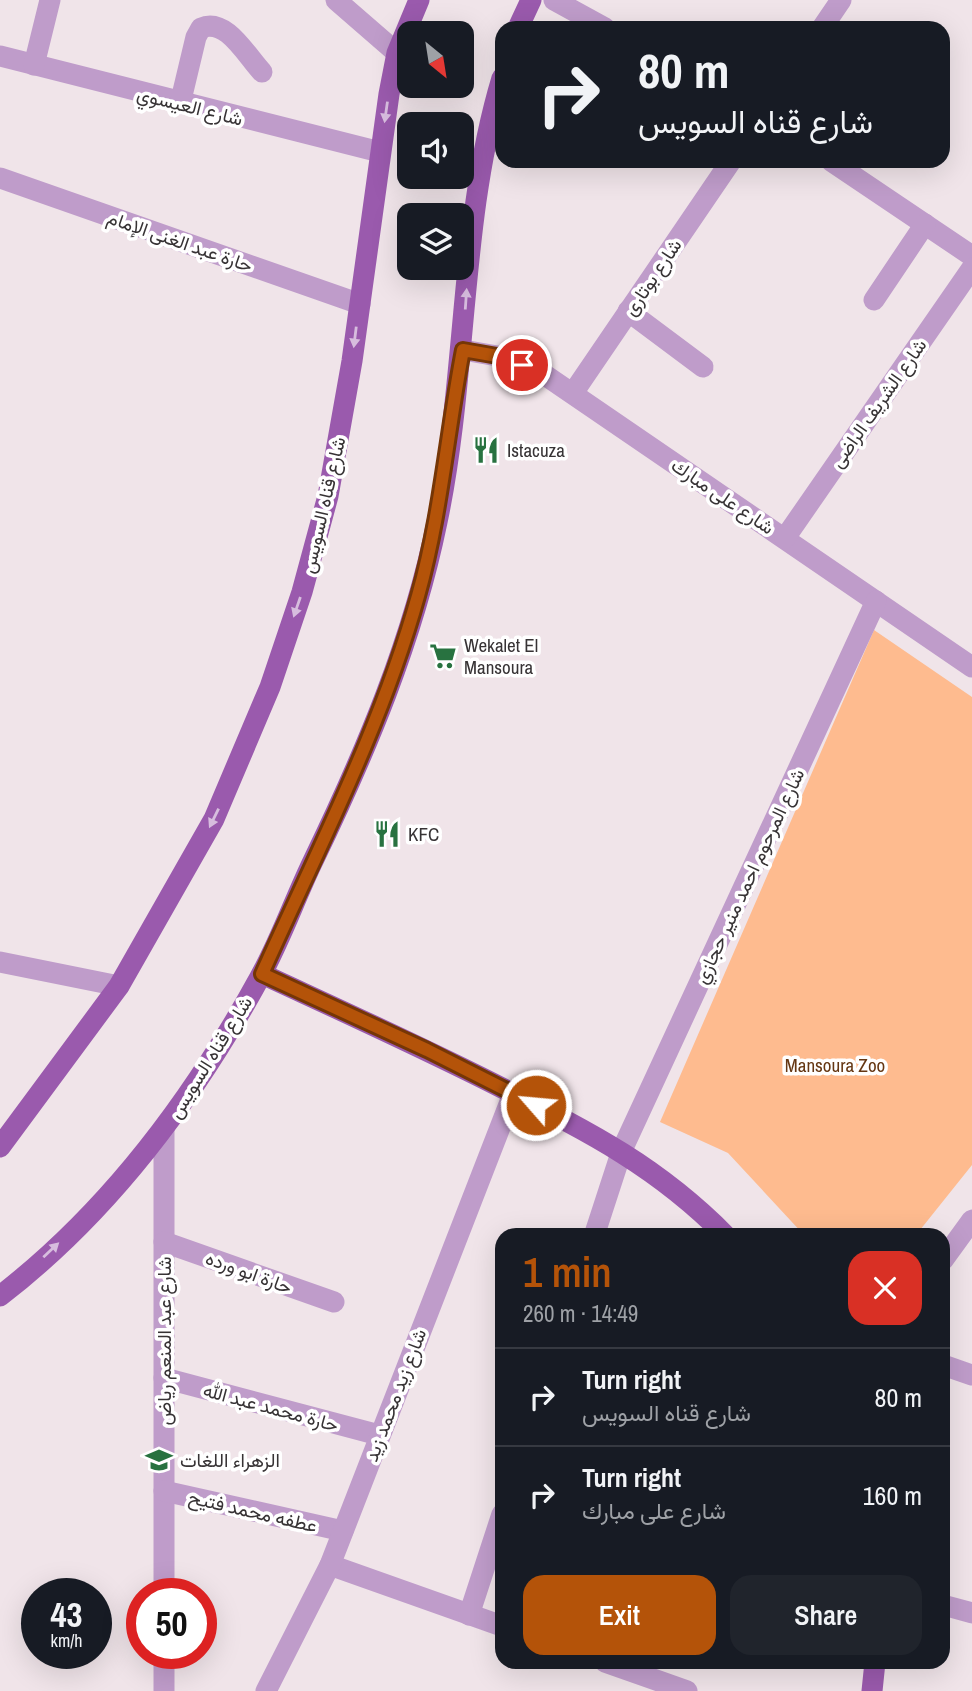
<!DOCTYPE html>
<meta charset="utf-8">
<style>
body{margin:0;font-family:"Archivo Narrow",Vazirmatn,sans-serif;background:#20242c;color:#f1f3f6;height:100vh;display:flex;flex-direction:column;font-size:26px;white-space:nowrap}
*{box-sizing:border-box;margin:0}
p{font-size:23px;color:#9ea1a6}
.icon{flex:none;width:38px;height:38px;fill:none;stroke:currentColor;stroke-width:2;stroke-linecap:round;stroke-linejoin:round}
.map{position:relative;flex:1;overflow:hidden}
.sheet{position:absolute;left:495px;top:1228px;width:455px;height:441px;display:flex;flex-direction:column;background:#171b24;border-radius:21px;box-shadow:0 7px 28px #0002}
.sheet>*{flex:none}
.guide{position:absolute;left:495px;top:21px;width:455px;height:147px;border-radius:21px;box-shadow:0 7px 28px #0002;background:#171b24;color:#f1f3f6;overflow:hidden}
.needle{width:46px;rotate:150deg}
.controls{position:absolute;left:397px;top:21px;display:grid;gap:14px}
.controls a{display:grid;place-items:center;width:77px;height:77px;border-radius:14px;background:#171b24;box-shadow:0 7px 28px #0002;font-size:35px}
.speed{position:absolute;left:21px;top:1578px;display:flex;gap:14px;font-size:35px;font-weight:700;text-align:center}
.speed>*{display:grid;place-content:center;width:91px;height:91px;border-radius:50%;background:#171b24;box-shadow:0 7px 28px #0002;line-height:1}
.speed small{font-size:18px;font-weight:400}
.speed .limit{border:10px solid #d22;background:#fff;color:#111}
.pin{position:absolute;display:grid;place-items:center;width:60px;height:60px;color:#fff;margin:-30px;border:4px solid #fff;border-radius:50%;box-shadow:0 2px 7px #0007}
.me{position:absolute;width:77px;margin:-38px;rotate:297deg;stroke-linejoin:round;filter:drop-shadow(0 0 5px #0008)}
.turn{display:flex;align-items:center;gap:24px;height:147px;padding:0 28px;font-size:32px}
.turn .icon{width:91px;height:91px;stroke-width:2.5}
.turn b{display:block;font-size:49px;line-height:60px}
.round{display:grid;place-items:center;flex:none;width:74px;height:74px;border-radius:21px;background:#20242c}
.overview{display:flex;align-items:center;justify-content:space-between;height:119px;padding:0 28px}
h1{font-size:42px;font-weight:600;line-height:52px;color:#b45309}
.action{display:flex;gap:14px;margin-top:auto;padding:14px 28px}
.action a{flex:1;height:80px;border-radius:21px;background:#b45309;color:#fff;font-size:28px;font-weight:600;line-height:80px;text-align:center}
.action a+a{background:#20242c;color:#f1f3f6}
ul{padding:0;list-style:none}
li{display:flex;align-items:center;gap:21px;height:98px;padding:0 28px;border-top:2px solid #363941}
li div{flex:1}
li b{display:block;font-size:26px}
li em{font-style:normal}
.map>svg:first-child{display:block}
.green{fill:#febb8f}
.lines{fill:none;stroke-linecap:round;stroke-linejoin:round}
.minor{stroke:#bf9cca;stroke-width:21}
.major{stroke:#9a5aad;stroke-width:21}
.oneway{fill:#d7bdde}
.route-casing{stroke:#753606;stroke-width:18}
.route{stroke:#b45309;stroke-width:12}
.labels{text-anchor:middle;dominant-baseline:central;stroke-width:7;stroke-linejoin:round;paint-order:stroke}
.street-label{font-size:19px;fill:#373335;stroke:#fff}
.poi-label{font-size:19px;fill:#373335;stroke:#fff;text-anchor:start}
.park-label{font-size:19px;fill:#653713;stroke:#fff}
</style>
<div class="map">
<svg width="972" height="1691" viewBox="0 0 972 1691">
<rect width="100%" height="100%" fill="#f0e4e9"/>
<polygon class="green" points="874,630 972,697 972,1165 916,1235 804,1235 728,1153 660,1122"/>
<g class="lines">
<g class="minor">
<polyline points="336,0 397,53"/>
<polyline points="554,0 605,28"/>
<polyline points="822,28 841,0"/>
<polyline points="0,56 380,152"/>
<polyline points="34,65 50,0"/>
<path d="M180 104 196 37 201 28C226 17 246 55 262 72"/>
<polyline points="831,161 972,256"/>
<polyline points="0,178 360,304"/>
<polyline points="874,300 925,224"/>
<polyline points="628,311 703,367"/>
<polyline points="463,350 503,357 542,373 972,667"/>
<polyline points="573,393 731,161"/>
<polyline points="785,538 972,268"/>
<polyline points="0,962 119,986"/>
<polyline points="164,1130 164,1594"/>
<polyline points="594,1236 622,1150 876,601"/>
<polyline points="164,1242 334,1302"/>
<polyline points="943,1260 972,1220"/>
<polyline points="943,1365 972,1375"/>
<polyline points="164,1378 379,1435"/>
<polyline points="164,1491 343,1531"/>
<polyline points="330,1565 502,1626"/>
<polyline points="943,1605 972,1613"/>
<polyline points="469,1615 502,1514"/>
<polyline points="164,1654 164,1691"/>
<polyline points="605,1662 687,1691"/>
<polyline points="266,1691 330,1565 513,1094"/>
</g>
<g class="major">
<polyline points="518,28 531,0"/>
<path d="M262 974C344 1012 426 1049 506 1090 591 1133 658 1167 726 1236"/>
<polyline points="0,1147 119,986 214,819 270,687 302,592 328,496 352,361 389,94 397,53 419,0"/>
<path d="M0 1296C109 1212 195 1096 260 977 281 939 295 898 314 859 366 751 413 640 437 522 468 375 459 221 502 78"/>
<polyline points="872,1691 875,1662"/>
</g>
</g>
<defs><path id="oneway-solid" d="M-6-.8H1V-3.2L6.5 0L1 3.2V.8H-6Z" transform="scale(1.75)"/></defs>
<g class="oneway">
<use href="#oneway-solid" transform="translate(386 112) rotate(98)"/>
<use href="#oneway-solid" transform="translate(466 299) rotate(-86)"/>
<use href="#oneway-solid" transform="translate(355 337) rotate(97)"/>
<use href="#oneway-solid" transform="translate(297 607) rotate(109)"/>
<use href="#oneway-solid" transform="translate(214 818) rotate(116)"/>
<use href="#oneway-solid" transform="translate(51 1250) rotate(-43)"/>
</g>
<g class="lines">
<defs>
<path id="route" d="M522 365 503 357 463 350C447 433 441 515 418 596 381 728 318 849 262 974L427 1050 536 1105"/>
</defs>
<use href="#route" class="route-casing"/>
<use href="#route" class="route"/>
</g>
<defs>
<symbol id="restaurant-bare" viewBox="-9 -9 18 18"><path d="M-5-6h1v4h1v-4h1v4h1v-4h1v5L-1.5 .5V6h-2V.5L-5-1ZM5-6V6H3V1.5H1.5Q1.5-4 5-6Z" fill="#287240" stroke="#fff" stroke-width="2.5" paint-order="stroke"/></symbol>
<symbol id="supermarket-bare" viewBox="-9 -9 18 18"><path d="M-6-5.5h2.5l.6 2H6L4.5 2H-2.5L-4.4-4H-6ZM-1.5 3.2a1.3 1.3 0 1 0 .1 0ZM3 3.2a1.3 1.3 0 1 0 .1 0Z" fill="#287240" stroke="#fff" stroke-width="2.5" paint-order="stroke"/></symbol>
<symbol id="school-bare" viewBox="-9 -9 18 18"><path d="M0-5L7-2L0 1L-7-2ZM-4 1L0 2.5L4 1V4Q0 6-4 4Z" fill="#287240" stroke="#fff" stroke-width="2.5" paint-order="stroke"/></symbol>
</defs>
<g fill-rule="evenodd">
<use href="#restaurant-bare" x="467" y="431" width="38" height="38"/>
<use href="#supermarket-bare" x="424" y="637" width="38" height="38"/>
<use href="#restaurant-bare" x="368" y="815" width="38" height="38"/>
<use href="#school-bare" x="140" y="1441" width="38" height="38"/>
</g>
<g class="labels">
<g class="street-label">
<text transform="translate(190 106) rotate(14)">شارع العيسوي</text>
<text transform="translate(180 241) rotate(19)">حارة عبد الغنى الإمام</text>
<text transform="translate(652 277) rotate(-56)">شارع بوتارى</text>
<text transform="translate(878 403) rotate(-55)">شارع الشريف الراضى</text>
<text transform="translate(723 496) rotate(34)">شارع على مبارك</text>
<text transform="translate(323 505) rotate(-77)">شارع قناه السويس</text>
<text transform="translate(749 876) rotate(-65)">شارع المرحوم احمد منير حجازي</text>
<text transform="translate(210 1057) rotate(-58)">شارع قناه السويس</text>
<text transform="translate(249 1272) rotate(20)">حارة ابو ورده</text>
<text transform="translate(164 1341) rotate(-90)">شارع عبد المنعم رياض</text>
<text transform="translate(395 1395) rotate(-69)">شارع زيد محمد زيد</text>
<text transform="translate(271 1407) rotate(15)">حارة محمد عبد الله</text>
<text transform="translate(253 1511) rotate(13)">عطفه محمد فتيح</text>
</g>
<g class="poi-label">
<text x="507" y="450">Istacuza</text>
<text x="464" y="645">Wekalet El<tspan x="464" dy="22">Mansoura</tspan></text>
<text x="408" y="834">KFC</text>
<text x="180" y="1460">الزهراء اللغات</text>
</g>
<g class="park-label">
<text x="835" y="1065">Mansoura Zoo</text>
</g>
</g>
</svg>
<div class="controls">
<a><svg class="needle" viewBox="-14 -14 28 28"><path d="M0-13l5 13h-10z" fill="#e53935"/><path d="M0 13l5-13h-10z" fill="#9ea1a6"/></svg></a>
<a><svg class="icon" aria-label="sound" viewBox="0 0 24 24"><path d="M4 9h4l5-4v14l-5-4H4zM17 9q2 3 0 6"/></svg></a>
<a><svg class="icon" aria-label="layers" viewBox="0 0 24 24"><path d="M12 4l9 5-9 5-9-5zM3 14l9 5 9-5"/></svg></a>
</div>
<div class="speed"><div>43<small>km/h</small></div><div class="limit">50</div></div>
<div class="pin" style="left:522px;top:365px;background:#d93025"><svg class="icon" aria-label="arrive" viewBox="0 0 24 24"><path d="M6 21V4h12l-3 4 3 4H6"/></svg></div>
<svg class="me" style="left:536px;top:1105px" viewBox="-20 -20 40 40"><circle r="17" fill="#b45309" stroke="#fff" stroke-width="3"/><path d="M0-11L8 9 0 5-8 9z" fill="#fff"/></svg>
<div class="guide">
<div class="turn"><svg class="icon" aria-label="right" viewBox="0 0 24 24"><path d="M7 20v-9h11M14 6l5 5-5 5"/></svg><div><b>80 m</b>شارع قناه السويس</div></div>
</div>
<section class="sheet">
<div class="overview"><div><h1>1 min</h1><p>260 m · 14:49</p></div><a class="round" style="background:#d93025;color:#fff"><svg class="icon" aria-label="close" viewBox="0 0 24 24"><path d="M6 6l12 12M18 6L6 18"/></svg></a></div>
<ul>
<li><svg class="icon" aria-label="right" viewBox="0 0 24 24"><path d="M7 20v-9h11M14 6l5 5-5 5"/></svg><div><b>Turn right</b><p>شارع قناه السويس</p></div><em>80 m</em></li>
<li><svg class="icon" aria-label="right" viewBox="0 0 24 24"><path d="M7 20v-9h11M14 6l5 5-5 5"/></svg><div><b>Turn right</b><p>شارع على مبارك</p></div><em>160 m</em></li>
</ul>
<div class="action"><a>Exit</a><a>Share</a></div>
</section>
</div>
